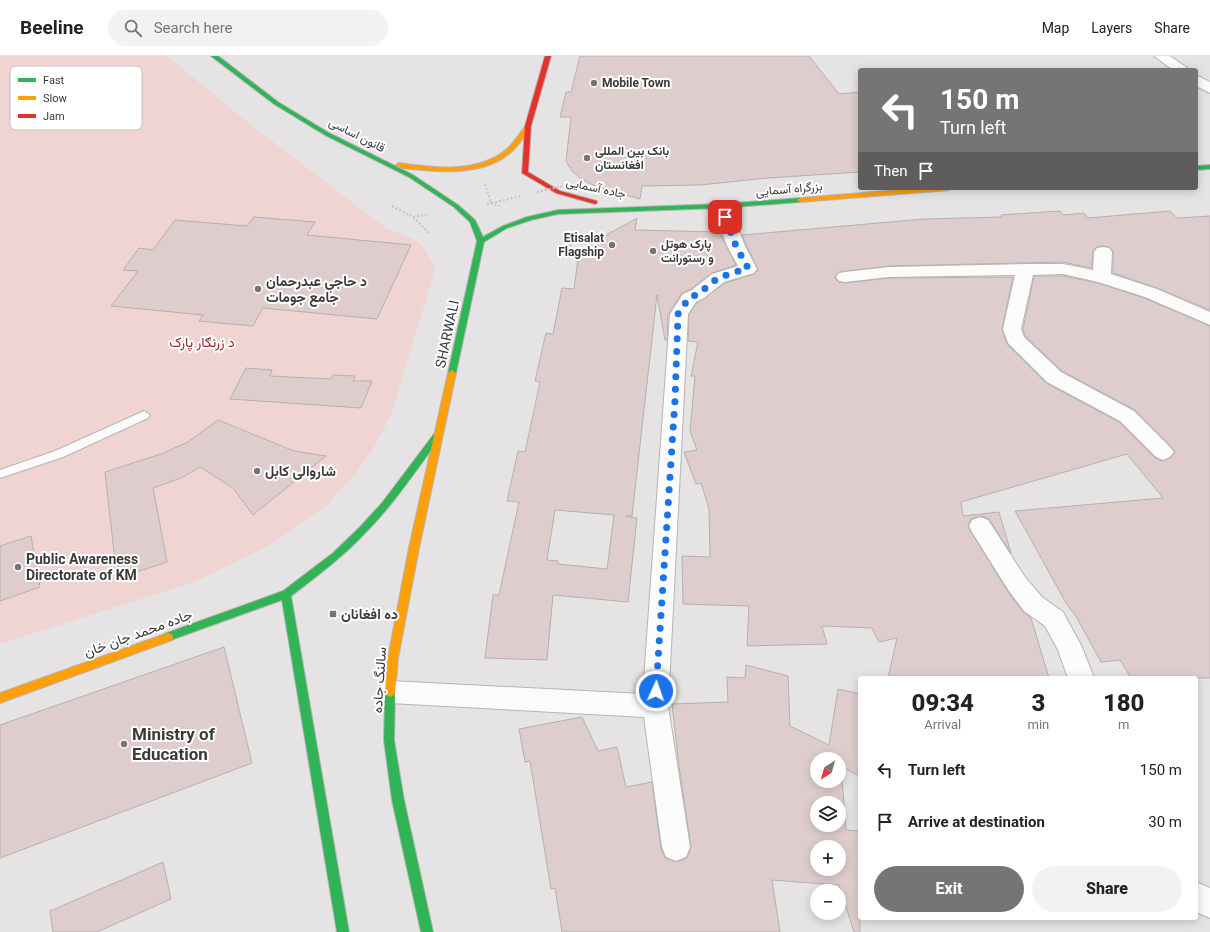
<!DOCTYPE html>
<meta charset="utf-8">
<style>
body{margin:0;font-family:Roboto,Vazirmatn,sans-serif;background:#f2f2f2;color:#222;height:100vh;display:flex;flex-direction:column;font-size:15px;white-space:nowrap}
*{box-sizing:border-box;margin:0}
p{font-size:13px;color:#767676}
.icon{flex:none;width:22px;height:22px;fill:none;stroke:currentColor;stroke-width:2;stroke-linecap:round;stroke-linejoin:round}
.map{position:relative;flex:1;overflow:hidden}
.side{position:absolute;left:858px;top:620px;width:340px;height:244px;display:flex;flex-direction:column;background:#fff;border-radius:4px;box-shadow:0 2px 10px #0003}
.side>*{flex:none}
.banner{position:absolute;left:858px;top:12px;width:340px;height:122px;border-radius:4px;box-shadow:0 2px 10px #0003;background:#767474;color:#fff;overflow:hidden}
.needle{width:26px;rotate:217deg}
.fabs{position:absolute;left:810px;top:696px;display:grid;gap:8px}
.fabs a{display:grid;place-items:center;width:36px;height:36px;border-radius:50%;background:#fff;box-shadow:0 2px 10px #0003;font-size:20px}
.pin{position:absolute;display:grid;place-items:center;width:34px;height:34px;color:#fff;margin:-17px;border-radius:8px;box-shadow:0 2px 6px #0006}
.me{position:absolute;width:44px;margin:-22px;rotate:3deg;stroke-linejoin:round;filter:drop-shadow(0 0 3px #0008)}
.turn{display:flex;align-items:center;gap:14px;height:84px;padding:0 16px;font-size:18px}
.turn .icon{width:52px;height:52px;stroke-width:2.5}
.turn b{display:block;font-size:28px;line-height:34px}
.then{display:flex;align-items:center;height:38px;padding:0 16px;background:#0003;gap:8px;font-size:15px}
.eta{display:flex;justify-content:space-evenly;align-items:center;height:68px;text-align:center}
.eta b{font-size:24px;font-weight:800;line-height:28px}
.button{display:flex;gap:8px;margin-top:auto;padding:8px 16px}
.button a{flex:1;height:46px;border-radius:24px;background:#767474;color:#fff;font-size:16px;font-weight:800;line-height:46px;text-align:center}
.button a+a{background:#f2f2f2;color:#222}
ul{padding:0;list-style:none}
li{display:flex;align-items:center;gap:12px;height:52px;padding:0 16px}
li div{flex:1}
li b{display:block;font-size:15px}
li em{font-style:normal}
header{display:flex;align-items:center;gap:24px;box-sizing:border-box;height:56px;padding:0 20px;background:#fff;border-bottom:1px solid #e0e0e0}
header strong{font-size:19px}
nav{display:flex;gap:22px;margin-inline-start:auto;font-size:14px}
.search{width:280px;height:36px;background:#f2f2f2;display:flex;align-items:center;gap:10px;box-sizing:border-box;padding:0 14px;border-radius:22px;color:#767676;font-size:15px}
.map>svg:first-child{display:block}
.green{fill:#efd4d2}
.building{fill:#decdcc;stroke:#b3b1b1;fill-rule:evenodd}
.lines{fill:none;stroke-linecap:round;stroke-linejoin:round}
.lane-casing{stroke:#b6b4b4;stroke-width:2}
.street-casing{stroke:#b6b4b4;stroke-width:2}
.fast-casing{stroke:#b6b4b4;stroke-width:2}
.slow-casing{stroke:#b6b4b4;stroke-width:2}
.jam-casing{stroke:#b6b4b4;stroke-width:2}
.path{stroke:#c4c3c3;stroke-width:2;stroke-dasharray:2 2;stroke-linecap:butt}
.lane{fill:#fbfbfb;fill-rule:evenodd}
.street{fill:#fbfbfb;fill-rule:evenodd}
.fast{fill:#30b455;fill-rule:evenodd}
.slow{fill:#ff9f0a;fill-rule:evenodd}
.jam{fill:#e5322d;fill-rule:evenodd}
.path-bridge{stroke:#c4c3c3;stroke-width:2;stroke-dasharray:2 2;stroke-linecap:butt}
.route{stroke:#1a73e8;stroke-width:7;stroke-dasharray:0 12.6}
.poi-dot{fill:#767474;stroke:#fff;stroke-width:1.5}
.labels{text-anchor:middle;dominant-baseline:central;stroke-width:4;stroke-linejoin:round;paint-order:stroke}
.far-poi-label{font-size:12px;font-weight:bold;fill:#3a3838;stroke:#fff;text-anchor:start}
.far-street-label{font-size:12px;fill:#3a3838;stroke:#fff}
.poi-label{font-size:14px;font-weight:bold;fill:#3a3838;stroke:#fff;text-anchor:start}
.street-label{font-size:14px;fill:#3a3838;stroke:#fff}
.park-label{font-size:14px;fill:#9a2328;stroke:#fff}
.near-poi-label{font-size:17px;font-weight:bold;fill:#3a3838;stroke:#fff;text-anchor:start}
.key{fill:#fff;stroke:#c4c3c3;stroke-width:1}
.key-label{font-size:11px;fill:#3a3838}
</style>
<header>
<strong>Beeline</strong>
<div class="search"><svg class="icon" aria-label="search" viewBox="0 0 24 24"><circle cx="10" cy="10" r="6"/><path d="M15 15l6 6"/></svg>Search here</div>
<nav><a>Map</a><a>Layers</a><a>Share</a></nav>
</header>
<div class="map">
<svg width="1210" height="876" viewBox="0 0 1210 876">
<rect width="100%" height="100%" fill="#e5e3e3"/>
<path class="green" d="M0 0H167L252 70 387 173C417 184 422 183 435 214L391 359 374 391 354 419 326 450 270 489 194 526 0 588Z"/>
<g class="building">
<polygon points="580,0 809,0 839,38 860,36 860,116 768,122 700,129 642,130 640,143 597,131 581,123 572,115 566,105 571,61 560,61 566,36 571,36"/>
<polygon points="1060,155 1063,159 1084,157 1088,162 1170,155 1177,162 1210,160 1210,254 1157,232 1113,217 1113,195 1109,191 1103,190 1097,191 1093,195 1092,212 1063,206 889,210 839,216 834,221 839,226 845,227 889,222 1013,221 1002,273 1007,288 1046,327 1119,366 1155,402 1162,405 1171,402 1175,395 1135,354 1062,315 1025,280 1023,273 1034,220 1063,220 1098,227 1144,242 1210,270 1210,622 1131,622 1120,604 1101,606 1077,562 1066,547 1015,455 1163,442 1127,398 961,446 963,460 999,456 1011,497 989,463 981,460 971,463 968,471 1008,536 1023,556 1031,562 1049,622 888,622 897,582 879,586 872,572 822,570 827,588 747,590 749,550 683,548 682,500 710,501 709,453 701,427 696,428 684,396 697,394 690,375 695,320 691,320 698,286 688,285 689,258 697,247 725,227 754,218 758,214 742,179 924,163 1002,161 1001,159"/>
<polygon points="254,161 315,166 307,179 411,189 377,263 263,252 253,270 199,265 203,259 111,250 138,215 123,214 139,192 153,194 175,164 247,170"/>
<path d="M637 162 635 174 719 176 736 209 712 217 691 233 682 237 668 258 667 284H665L657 239 632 460H626L637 462 628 546 553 539 547 604 485 602 493 539H499L519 446 507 445 518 395 525 396 540 326 535 325 546 277 553 278 562 232 574 233 578 203 590 188ZM555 454 614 459 607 513 558 508V505L547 504Z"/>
<polygon points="246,312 272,314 270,320 331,323 333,319 355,320 353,325 372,325 361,352 230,343"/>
<polygon points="218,364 294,395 326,400 253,459 233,432 200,411 181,422 153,432 167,506 121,521 117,505 115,505 105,416 161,398 188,386"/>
<polygon points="31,480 40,531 0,545 0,490"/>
<polygon points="224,591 252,707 0,802 0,669"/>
<path d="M746 609 788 620 790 670 829 689 838 633 860 638V720L841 711 846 774 860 775V876H854L839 829 772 824 780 876H562L555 832 551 833 530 705 525 706 519 673 582 661 598 695 617 691 626 731 652 726 661 792 665 802 677 806 687 802 691 791 679 710 672 648 728 646 727 621 745 622ZM817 703H839V725H817ZM817 747H839V769H817ZM817 791H839V813H817Z"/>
<polygon points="163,806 171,843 97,876 53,876 50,855"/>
</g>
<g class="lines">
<defs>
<polygon id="lane" points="144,355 150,359 148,362 63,401 0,422 0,414 55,395"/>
<g id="street">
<polygon points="1154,0 1170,0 1190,14 1173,14"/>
<polygon points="1196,19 1210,26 1210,37 1196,30"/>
<polygon points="721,145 727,147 729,150 745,190 757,213 754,217 724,226 704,242 696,246 688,258 668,650 690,791 686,801 676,805 666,801 662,791 644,661 390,647 381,644 377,636 381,628 390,625 643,638 670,258 683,238 692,234 712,218 738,210 727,190 713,150 715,147"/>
<polygon points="1103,191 1109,192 1112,196 1111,218 1157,233 1210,256 1210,269 1145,241 1098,226 1063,218 1033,219 1021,273 1024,281 1061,316 1134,355 1170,391 1174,396 1170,401 1163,404 1156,401 1120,365 1047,326 1008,287 1003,273 1015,219 889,221 845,226 839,225 836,221 839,217 845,216 889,211 1025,208 1063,208 1093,214 1094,196 1097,192"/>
<polygon points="980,461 988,464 1025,521 1042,541 1063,556 1082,591 1094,622 1068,622 1058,594 1045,570 1024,555 1009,535 972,476 969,470 972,464"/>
<polygon points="1196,826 1210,832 1210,862 1196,856"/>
</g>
<g id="fast">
<polygon points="211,0 218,0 278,46 329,77 413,119 458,149 475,164 483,181 503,170 527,161 558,154 721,148 800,142 803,144 800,146 721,152 558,158 531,164 507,172 484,186 456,317 452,320 448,317 477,185 470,166 454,151 409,121 325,79 274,48"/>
<polygon points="1210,109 1210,113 1196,114 1196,110"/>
<path d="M437 377 440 378 441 380 440 382C416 414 394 448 366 476 344 500 317 520 291 540L349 876H337L282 544 168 585 164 584 163 581 164 578 283 535 333 497 360 471 382 447 434 378Z"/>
<polygon points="390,631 394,633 395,636 394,684 404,744 433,876 421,876 392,744 384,684 385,636 386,633"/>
</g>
<g id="slow">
<path d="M528 68 531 70C525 79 520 88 512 95 490 116 452 117 423 114 415 113 402 114 396 109L399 107C433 112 478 118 507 93 515 86 520 77 526 69Z"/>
<polygon points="924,132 952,132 949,134 800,146 797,144 800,142"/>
<polygon points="452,314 456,317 419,492 398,602 395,636 394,639 390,641 386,639 385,636 388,602 409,492 448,317"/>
<polygon points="168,577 172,578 173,581 172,584 0,647 0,637"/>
</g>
<polygon id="jam" points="545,0 551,0 531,70 528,116 560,135 597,145 597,147 595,148 556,137 522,117 525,70"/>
</defs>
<use href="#lane" class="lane-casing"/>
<use href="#street" class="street-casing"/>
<use href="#fast" class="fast-casing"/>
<use href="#slow" class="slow-casing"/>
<use href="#jam" class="jam-casing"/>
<g class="path">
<polyline points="485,128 491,147 522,140"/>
<polyline points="487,148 491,147 500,150"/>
<polyline points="392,150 413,161 429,177"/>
<polyline points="413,161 429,158"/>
<polyline points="565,177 576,181"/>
<polyline points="570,190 576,181 588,177"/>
</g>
<use href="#lane" class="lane"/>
<use href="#street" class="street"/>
<use href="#fast" class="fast"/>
<use href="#slow" class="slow"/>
<use href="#jam" class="jam"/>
<polyline class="path-bridge" points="537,136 564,130"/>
</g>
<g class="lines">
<polyline class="route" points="656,635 675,344 678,258 689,242 698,238 718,222 748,212 736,190 725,161"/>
</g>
<g class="poi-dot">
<circle cx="594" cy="27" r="4"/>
<circle cx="587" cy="102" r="4"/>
<circle cx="612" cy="189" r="4"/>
<circle cx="653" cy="195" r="4"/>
<circle cx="258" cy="233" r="4"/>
<circle cx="257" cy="415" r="4"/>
<circle cx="18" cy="511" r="4"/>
<rect x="329" y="554" width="8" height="8" rx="2"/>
<circle cx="124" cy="688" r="4"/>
</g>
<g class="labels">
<g class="far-poi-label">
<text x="602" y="27">Mobile Town</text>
<text x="595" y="95">بانک بین المللی<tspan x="595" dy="14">افغانستان</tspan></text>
<text x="604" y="182" text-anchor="end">Etisalat<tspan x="604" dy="14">Flagship</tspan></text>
<text x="661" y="188">پارک هوتل<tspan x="661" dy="14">و رستورانت</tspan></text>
</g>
<g class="far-street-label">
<text transform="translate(357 79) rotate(27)">قانون اساسی</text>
<text transform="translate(596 132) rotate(12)">جاده آسمایی</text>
<text transform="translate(789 133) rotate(-5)">بزرگراه آسمایی</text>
</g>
<g class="poi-label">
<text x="266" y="225">د حاجي عبدرحمان<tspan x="266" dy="16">جامع جومات</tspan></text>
<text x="265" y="415">شاروالی کابل</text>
<text x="26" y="503">Public Awareness<tspan x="26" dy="16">Directorate of KM</tspan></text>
<text x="341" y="558">ده افغانان</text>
</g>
<g class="street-label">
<text transform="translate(447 278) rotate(-78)">SHARWALI</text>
<text transform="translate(138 577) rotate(-20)">جاده محمد جان خان</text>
<text transform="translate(379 624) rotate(-86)">سالنگ جاده</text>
</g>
<g class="park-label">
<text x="202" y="286">د زرنګار پارک</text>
</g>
<g class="near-poi-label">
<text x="132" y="678">Ministry of<tspan x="132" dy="20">Education</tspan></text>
</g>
</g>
<rect x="10" y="10" width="132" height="64" rx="6" class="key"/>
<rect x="18" y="22" width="18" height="4" fill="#30b455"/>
<rect x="18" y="40" width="18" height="4" fill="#ff9f0a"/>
<rect x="18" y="58" width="18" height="4" fill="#e5322d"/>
<g class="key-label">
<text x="43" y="28">Fast</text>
<text x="43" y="46">Slow</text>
<text x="43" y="64">Jam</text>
</g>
</svg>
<div class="fabs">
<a><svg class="needle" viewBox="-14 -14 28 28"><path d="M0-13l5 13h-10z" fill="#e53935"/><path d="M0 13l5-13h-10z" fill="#767676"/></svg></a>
<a><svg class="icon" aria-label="layers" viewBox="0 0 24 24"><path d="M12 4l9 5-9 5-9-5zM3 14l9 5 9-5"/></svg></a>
<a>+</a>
<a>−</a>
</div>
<div class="pin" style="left:725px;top:161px;background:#d93025"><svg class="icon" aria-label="arrive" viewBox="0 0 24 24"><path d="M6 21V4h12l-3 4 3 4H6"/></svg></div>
<svg class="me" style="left:656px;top:635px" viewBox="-20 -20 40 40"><circle r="17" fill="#1a73e8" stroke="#fff" stroke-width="3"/><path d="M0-11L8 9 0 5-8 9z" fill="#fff"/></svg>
<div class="banner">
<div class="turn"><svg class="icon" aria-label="left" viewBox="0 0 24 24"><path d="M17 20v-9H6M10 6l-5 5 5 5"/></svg><div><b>150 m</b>Turn left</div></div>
<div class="then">Then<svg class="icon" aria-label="arrive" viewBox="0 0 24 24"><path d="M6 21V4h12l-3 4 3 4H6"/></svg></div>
</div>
<section class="side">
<div class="eta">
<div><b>09:34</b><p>Arrival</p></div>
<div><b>3</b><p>min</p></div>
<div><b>180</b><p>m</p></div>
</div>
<ul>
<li><svg class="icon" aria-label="left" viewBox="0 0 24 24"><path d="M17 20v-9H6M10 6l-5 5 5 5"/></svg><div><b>Turn left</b></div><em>150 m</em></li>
<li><svg class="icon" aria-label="arrive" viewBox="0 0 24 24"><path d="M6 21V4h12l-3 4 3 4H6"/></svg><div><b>Arrive at destination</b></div><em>30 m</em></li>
</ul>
<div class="button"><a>Exit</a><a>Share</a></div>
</section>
</div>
